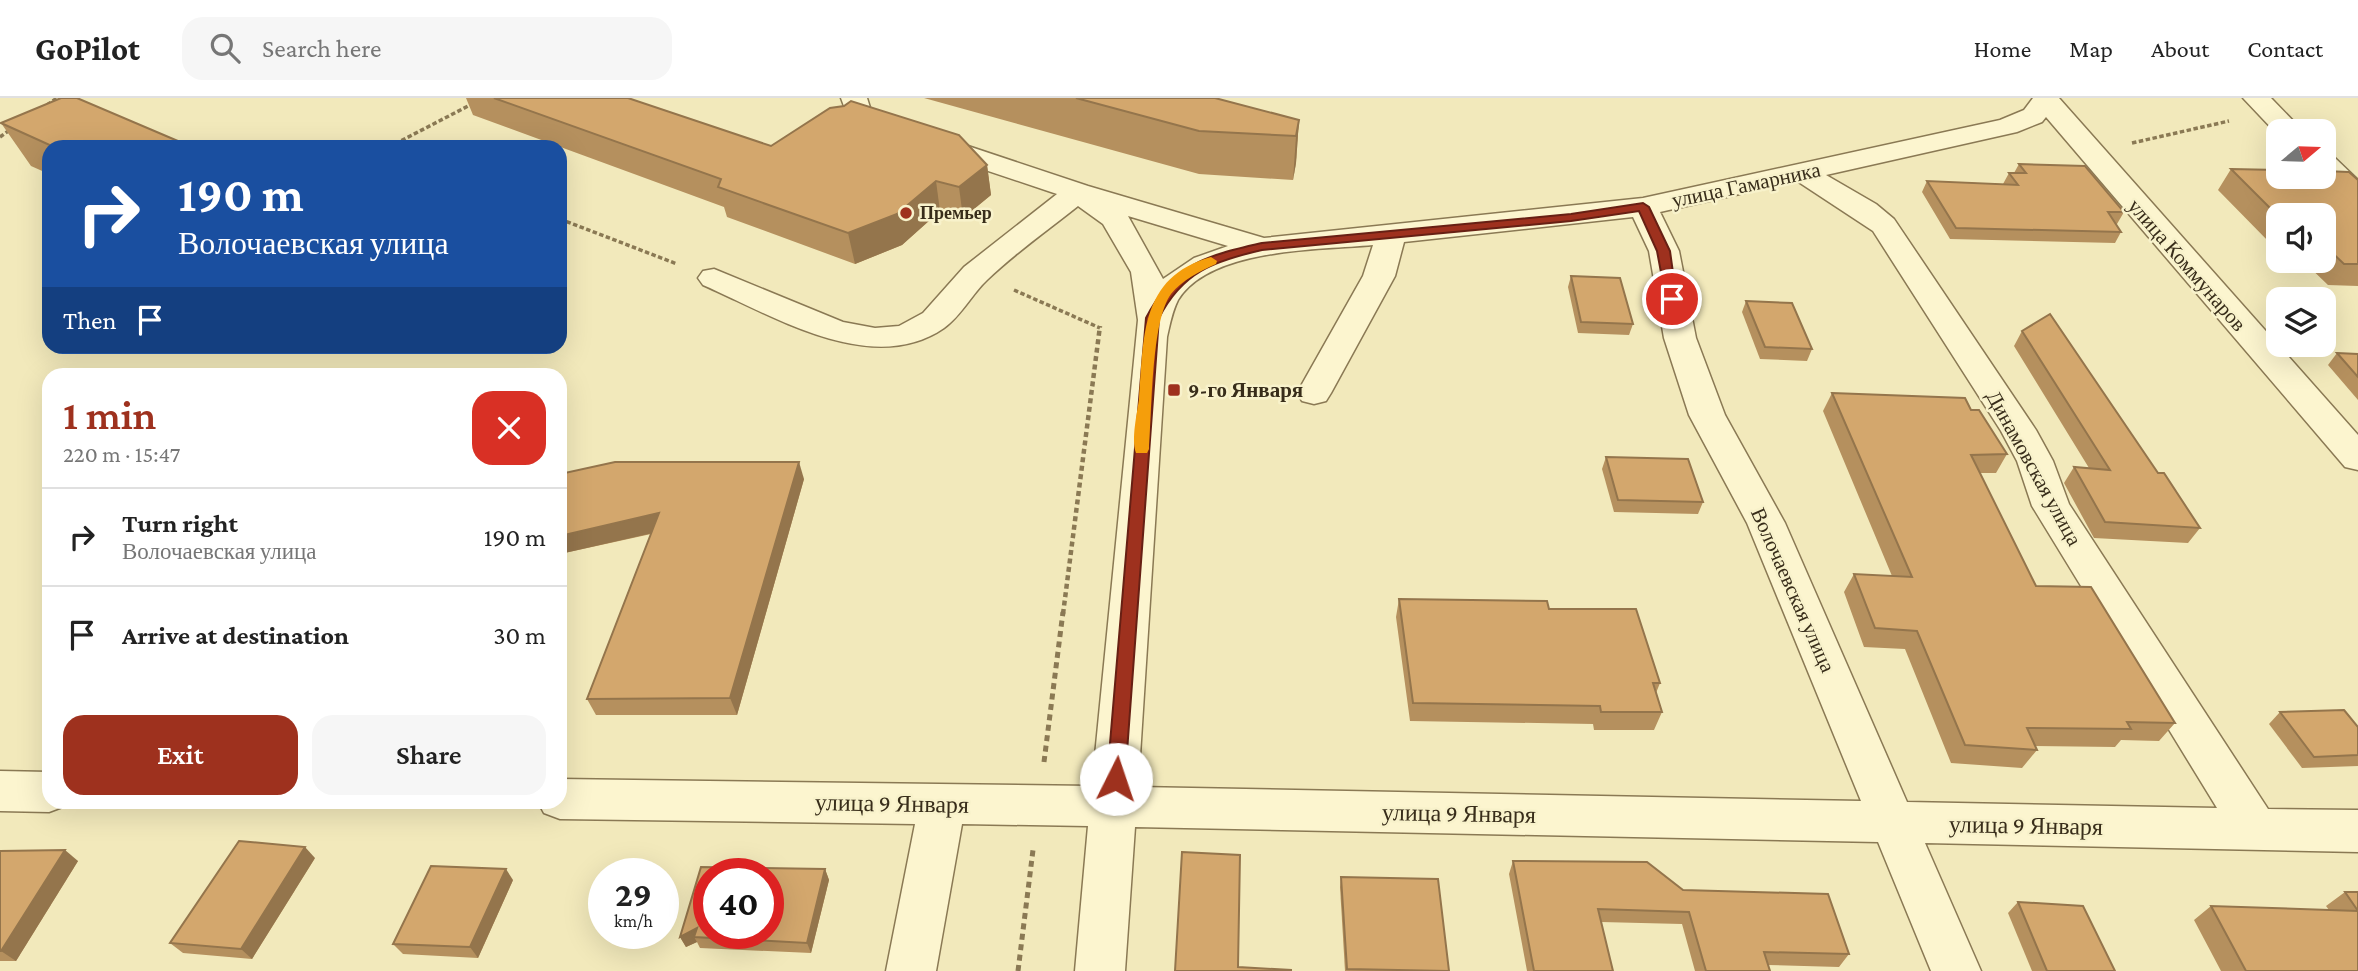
<!DOCTYPE html>
<meta charset="utf-8">
<style>
body{margin:0;font-family:"Crimson Pro",serif;background:#f6f6f6;color:#222;height:100vh;display:flex;flex-direction:column;font-size:26px;white-space:nowrap}
*{box-sizing:border-box;margin:0}
p{font-size:23px;color:#767676}
.icon{flex:none;width:38px;height:38px;fill:none;stroke:currentColor;stroke-width:2;stroke-linecap:round;stroke-linejoin:round}
.map{position:relative;flex:1;overflow:hidden}
.panel{position:absolute;left:42px;top:270px;width:525px;height:441px;display:flex;flex-direction:column;background:#fff;border-radius:21px;box-shadow:0 7px 28px #0002}
.panel>*{flex:none}
.top-card{position:absolute;left:42px;top:42px;width:525px;height:214px;border-radius:21px;box-shadow:0 7px 28px #0002;background:#1a4fa0;color:#fff;overflow:hidden}
.needle{width:46px;rotate:71deg}
.fabs{position:absolute;left:2266px;top:21px;display:grid;gap:14px}
.fabs a{display:grid;place-items:center;width:70px;height:70px;border-radius:14px;background:#fff;box-shadow:0 7px 28px #0002;font-size:35px}
.speed{position:absolute;left:588px;top:760px;display:flex;gap:14px;font-size:35px;font-weight:700;text-align:center}
.speed>*{display:grid;place-content:center;width:91px;height:91px;border-radius:50%;background:#fff;box-shadow:0 7px 28px #0002;line-height:1}
.speed small{font-size:18px;font-weight:400}
.speed .limit{border:10px solid #d22;background:#fff;color:#111}
.pin{position:absolute;display:grid;place-items:center;width:60px;height:60px;color:#fff;margin:-30px;border:4px solid #fff;border-radius:50%;box-shadow:0 2px 7px #0007}
.me{position:absolute;width:77px;margin:-38px;rotate:4deg;stroke-linejoin:round;filter:drop-shadow(0 0 5px #0008)}
.turn{display:flex;align-items:center;gap:24px;height:147px;padding:0 21px;font-size:32px}
.turn .icon{width:91px;height:91px;stroke-width:2.5}
.turn b{display:block;font-size:49px;line-height:60px}
.then{display:flex;align-items:center;height:66px;padding:0 21px;background:#0003;gap:14px;font-size:26px}
.round{display:grid;place-items:center;flex:none;width:74px;height:74px;border-radius:21px;background:#f6f6f6}
.summary{display:flex;align-items:center;justify-content:space-between;height:119px;padding:0 21px}
h1{font-size:42px;font-weight:600;line-height:52px;color:#9e311e}
.button{display:flex;gap:14px;margin-top:auto;padding:14px 21px}
.button a{flex:1;height:80px;border-radius:21px;background:#9e311e;color:#fff;font-size:28px;font-weight:600;line-height:80px;text-align:center}
.button a+a{background:#f6f6f6;color:#222}
ul{padding:0;list-style:none}
li{display:flex;align-items:center;gap:21px;height:98px;padding:0 21px;border-top:2px solid #e0e0e0}
li div{flex:1}
li b{display:block;font-size:26px}
li em{font-style:normal}
header{display:flex;align-items:center;gap:42px;box-sizing:border-box;height:98px;padding:0 35px;background:#fff;border-bottom:2px solid #e0e0e0}
header strong{font-size:33px}
nav{display:flex;gap:38px;margin-inline-start:auto;font-size:24px}
.search{width:490px;height:63px;background:#f6f6f6;display:flex;align-items:center;gap:18px;box-sizing:border-box;padding:0 24px;border-radius:21px;color:#767676;font-size:26px}
.map>svg:first-child{display:block}
.lines{fill:none;stroke-linecap:round;stroke-linejoin:round}
.minor-casing{stroke:#8a7954;stroke-width:3}
.path-far2{stroke:#8a7954;stroke-width:3.5;stroke-dasharray:4.5 2.5;stroke-linecap:butt}
.path-far1{stroke:#8a7954;stroke-width:4.5;stroke-dasharray:5 3.5;stroke-linecap:butt}
.path{stroke:#8a7954;stroke-width:5;stroke-dasharray:6 4.5;stroke-linecap:butt}
.minor{fill:#fcf5cf;fill-rule:evenodd}
.wall{fill:#b5905e}
.shaded-wall{fill:#94754c}
.building{fill:#d3a76d;stroke:#94754c;stroke-width:2;fill-rule:evenodd}
.route{fill:#9e311e;stroke:#672014;stroke-width:2}
.slow{fill:#f59e0b}
.poi-dot{fill:#9e311e;stroke:#f8f2cb;stroke-width:2.5}
.labels{text-anchor:middle;dominant-baseline:central;stroke-width:5;stroke-linejoin:round;paint-order:stroke}
.far-poi-label{font-size:18px;font-weight:bold;fill:#382d1a;stroke:#f8f2cb;text-anchor:start}
.street-label{font-size:21px;fill:#382d1a;stroke:#f8f2cb}
.poi-label{font-size:21px;font-weight:bold;fill:#382d1a;stroke:#f8f2cb;text-anchor:start}
.near-street-label{font-size:24px;fill:#382d1a;stroke:#f8f2cb}
</style>
<header>
<strong>GoPilot</strong>
<div class="search"><svg class="icon" aria-label="search" viewBox="0 0 24 24"><circle cx="10" cy="10" r="6"/><path d="M15 15l6 6"/></svg>Search here</div>
<nav><a>Home</a><a>Map</a><a>About</a><a>Contact</a></nav>
</header>
<div class="map">
<svg width="2358" height="873" viewBox="0 0 2358 873">
<rect width="100%" height="100%" fill="#f2e9bb"/>
<g class="lines">
<defs>
<g id="minor">
<path d="M841 0H867L872 16 1088 88 1264 140 1643 100 2000 22 2024 12 2033 0H2059L2358 337V372L2345 369 2046 19 2042 24 2017 34 1826 77 1876 106 1894 121 2036 332 2053 363 2069 406 2268 711 2358 712V754L1925 745 1981 873H1931L1878 744 1135 729 1125 873H1075L1088 728 962 726 936 873H886L915 726 560 721 544 715 538 704H560V681L1092 688 1138 222 1131 174 1103 126 1078 108C1048 132 1015 155 987 182 972 196 961 218 944 230 872 280 772 217 703 187L698 180 703 173 714 171 843 224 875 230 899 228 923 215 964 169 1057 96 851 27ZM1797 83 1873 133 2001 333 2017 363 2032 408 2217 710 1907 704 1785 425 1725 317 1696 240 1679 153 1660 114ZM1128 118 1228 148 1194 160 1163 181ZM1633 119 1649 153 1664 240 1689 317 1747 425 1861 703 1138 689 1167 239C1170 226 1172 214 1178 202 1210 150 1319 152 1373 147L1363 178 1297 295 1302 303 1314 306 1326 303 1331 295 1395 178 1404 144Z"/>
<polygon points="2243,0 2271,0 2303,33 2278,33 2278,37"/>
<polygon points="2324,57 2334,59 2358,82 2358,107 2348,104 2322,79"/>
<polygon points="0,673 49,674 49,704 67,704 65,708 49,714 0,713"/>
</g>
</defs>
<use href="#minor" class="minor-casing"/>
<g class="path-far2">
<polyline points="47,7 57,0"/>
<polyline points="0,39 11,31"/>
<polyline points="2132,45 2229,23"/>
<polyline points="389,49 472,6"/>
<polyline points="560,121 677,166"/>
<polyline points="1014,192 1100,230"/>
</g>
<polyline class="path-far1" points="1063,516 1100,228"/>
<g class="path">
<polyline points="1044,664 1063,514"/>
<polyline points="1018,873 1033,752"/>
</g>
<use href="#minor" class="minor"/>
</g>
<g class="wall">
<polygon points="466,0 628,0 771,48 987,67 991,97 963,120 940,113 902,147 855,166 727,119 724,109 473,17"/>
<polygon points="924,0 1076,0 1299,22 1296,65 1293,82 1199,76"/>
<polygon points="1,25 192,49 49,49 49,76 31,68"/>
<polygon points="2019,66 2124,114 2117,126 2116,126 2121,134 2115,145 1950,141 1922,94 1927,83 2003,86 2009,75 2014,75"/>
<polygon points="2231,71 2358,82 2358,188 2328,187 2303,163 2324,163 2324,117 2278,117 2278,146 2270,145 2218,92"/>
<polygon points="1571,178 1633,226 1629,237 1578,235 1568,189"/>
<polygon points="1746,203 1812,251 1807,263 1760,261 1742,214"/>
<polygon points="2022,233 2158,375 2200,430 2188,445 2094,440 2064,385 2074,369 2089,370 2014,248"/>
<polygon points="2337,255 2358,256 2358,302 2328,267"/>
<polygon points="1832,295 2007,356 1996,375 1980,375 2036,488 2175,625 2159,643 2121,642 2115,649 2035,648 2037,652 2022,670 1951,665 1905,551 1864,549 1844,494 1854,476 1892,478 1823,313"/>
<polygon points="1606,359 1703,404 1698,416 1614,414 1602,371"/>
<polygon points="560,376 804,381 737,617 596,617 587,601 651,436 560,456"/>
<polygon points="1399,501 1549,511 1660,585 1656,595 1662,614 1654,632 1594,632 1593,626 1410,623 1396,519"/>
<polygon points="2280,614 2358,629 2358,668 2302,670 2269,626"/>
<polygon points="0,753 78,763 16,863 0,863"/>
<polygon points="315,760 252,861 183,855 170,845"/>
<polygon points="1513,763 1683,792 1849,856 1839,869 1768,867 1770,873 1695,873 1682,826 1601,824 1613,873 1527,873 1509,776"/>
<polygon points="825,771 829,782 811,855 700,850 697,844 686,849 680,839"/>
<polygon points="1341,779 1449,873 1345,873 1340,789"/>
<polygon points="513,782 478,860 403,856 393,846"/>
<polygon points="2345,794 2358,794 2358,873 2221,873 2194,822 2211,808 2329,812 2326,808"/>
<polygon points="2018,804 2115,873 2032,873 2008,815"/>
</g>
<g class="shaded-wall">
<polygon points="1299,22 1296,65 1293,82 1296,38"/>
<polygon points="987,67 991,97 963,120 959,89"/>
<polygon points="936,83 940,113 902,147 855,166 848,135"/>
<polygon points="799,364 804,381 737,617 730,600"/>
<polygon points="659,415 666,432 560,456 560,438"/>
<polygon points="305,749 315,760 252,861 241,851"/>
<polygon points="65,752 78,763 16,863 1,853"/>
<polygon points="506,771 513,782 478,860 470,849"/>
<polygon points="825,771 829,782 811,855 807,845"/>
<polygon points="697,830 694,839 697,844 686,849 680,839"/>
</g>
<g class="building">
<polygon points="61,0 77,0 192,49 54,49 1,25"/>
<polygon points="494,0 628,0 771,48 830,10 844,8 851,3 959,37 987,67 959,89 936,83 897,116 848,135 718,89 721,81"/>
<polygon points="1076,0 1215,0 1299,22 1296,38 1199,33"/>
<polygon points="2019,66 2085,68 2124,114 2108,114 2121,134 1956,130 1927,83 2018,87 2009,75 2026,75"/>
<polygon points="2231,71 2278,72 2278,79 2324,79 2324,73 2349,74 2358,82 2358,166 2344,166 2324,147 2324,117 2278,117 2278,118"/>
<polygon points="1571,178 1620,180 1633,226 1581,224"/>
<polygon points="1746,203 1792,205 1812,251 1765,249"/>
<polygon points="2050,216 2158,375 2164,375 2200,430 2105,424 2074,369 2110,372 2022,233"/>
<polygon points="2337,255 2358,256 2358,279"/>
<polygon points="1832,295 1965,300 1971,312 1979,312 2007,356 1971,357 2036,488 2091,489 2175,625 2127,624 2131,631 2027,630 2037,652 1965,647 1917,533 1875,530 1854,476 1912,479"/>
<polygon points="1606,359 1688,361 1703,404 1618,402"/>
<polygon points="615,364 799,364 730,600 587,601 659,415 560,438 560,376"/>
<polygon points="1399,501 1547,503 1549,511 1636,511 1660,585 1653,585 1662,614 1601,614 1600,608 1413,605"/>
<polygon points="2344,612 2358,629 2358,657 2314,659 2280,614"/>
<polygon points="239,743 305,749 241,851 170,845"/>
<polygon points="65,752 1,853 0,853 0,753"/>
<polygon points="1182,754 1240,757 1238,869 1291,872 1291,873 1175,873"/>
<polygon points="1513,763 1647,764 1683,792 1828,796 1849,856 1764,854 1770,873 1706,873 1689,814 1598,811 1613,873 1534,873"/>
<polygon points="431,768 506,771 470,849 393,846"/>
<path d="M701 769 825 771 807 845 694 839 697 830 680 839ZM709 775H768V835H709Z"/>
<polygon points="1341,779 1438,781 1449,873 1347,871"/>
<polygon points="2345,794 2358,794 2358,873 2246,873 2211,808 2358,813"/>
<polygon points="2018,804 2083,808 2115,873 2047,873"/>
</g>
<path class="route" d="M1643 105 1649 109 1670 153 1677 204 1666 201 1657 153 1639 113 1571 123 1262 152C1214 163 1182 174 1159 220L1125 681 1123 686H1109L1107 681 1146 220C1174 165 1206 158 1262 145L1571 116Z"/>
<path class="slow" d="M1211 159 1217 163 1216 166C1200 173 1182 182 1171 196 1151 223 1152 315 1149 351L1147 355H1136C1131 341 1137 316 1139 301 1144 241 1139 179 1211 159Z"/>
<g class="poi-dot">
<circle cx="906" cy="115" r="7"/>
<rect x="1167" y="285" width="14" height="14" rx="3.5"/>
</g>
<g class="labels">
<g class="far-poi-label">
<text x="920" y="115">Премьер</text>
</g>
<g class="street-label">
<text transform="translate(1746 87) rotate(-12)">улица Гамарника</text>
<text transform="translate(2187 167) rotate(49)">улица Коммунаров</text>
<text transform="translate(2034 370) rotate(61)">Динамовская улица</text>
<text transform="translate(1793 492) rotate(66)">Волочаевская улица</text>
</g>
<g class="poi-label">
<text x="1188" y="292">9-го Января</text>
</g>
<g class="near-street-label">
<text transform="translate(892 705) rotate(1)">улица 9 Января</text>
<text transform="translate(1459 715) rotate(1)">улица 9 Января</text>
<text transform="translate(2026 727) rotate(1)">улица 9 Января</text>
</g>
</g>
</svg>
<div class="fabs">
<a><svg class="needle" viewBox="-14 -14 28 28"><path d="M0-13l5 13h-10z" fill="#e53935"/><path d="M0 13l5-13h-10z" fill="#767676"/></svg></a>
<a><svg class="icon" aria-label="sound" viewBox="0 0 24 24"><path d="M4 9h4l5-4v14l-5-4H4zM17 9q2 3 0 6"/></svg></a>
<a><svg class="icon" aria-label="layers" viewBox="0 0 24 24"><path d="M12 4l9 5-9 5-9-5zM3 14l9 5 9-5"/></svg></a>
</div>
<div class="speed"><div>29<small>km/h</small></div><div class="limit">40</div></div>
<div class="pin" style="left:1672px;top:201px;background:#d93025"><svg class="icon" aria-label="arrive" viewBox="0 0 24 24"><path d="M6 21V4h12l-3 4 3 4H6"/></svg></div>
<svg class="me" style="left:1116px;top:681px" viewBox="-20 -20 40 40"><circle r="19" fill="#fff"/><path d="M0-13L10 11 0 6-10 11z" fill="#9e311e"/></svg>
<div class="top-card">
<div class="turn"><svg class="icon" aria-label="right" viewBox="0 0 24 24"><path d="M7 20v-9h11M14 6l5 5-5 5"/></svg><div><b>190 m</b>Волочаевская улица</div></div>
<div class="then">Then<svg class="icon" aria-label="arrive" viewBox="0 0 24 24"><path d="M6 21V4h12l-3 4 3 4H6"/></svg></div>
</div>
<section class="panel">
<div class="summary"><div><h1>1 min</h1><p>220 m · 15:47</p></div><a class="round" style="background:#d93025;color:#fff"><svg class="icon" aria-label="close" viewBox="0 0 24 24"><path d="M6 6l12 12M18 6L6 18"/></svg></a></div>
<ul>
<li><svg class="icon" aria-label="right" viewBox="0 0 24 24"><path d="M7 20v-9h11M14 6l5 5-5 5"/></svg><div><b>Turn right</b><p>Волочаевская улица</p></div><em>190 m</em></li>
<li><svg class="icon" aria-label="arrive" viewBox="0 0 24 24"><path d="M6 21V4h12l-3 4 3 4H6"/></svg><div><b>Arrive at destination</b></div><em>30 m</em></li>
</ul>
<div class="button"><a>Exit</a><a>Share</a></div>
</section>
</div>
